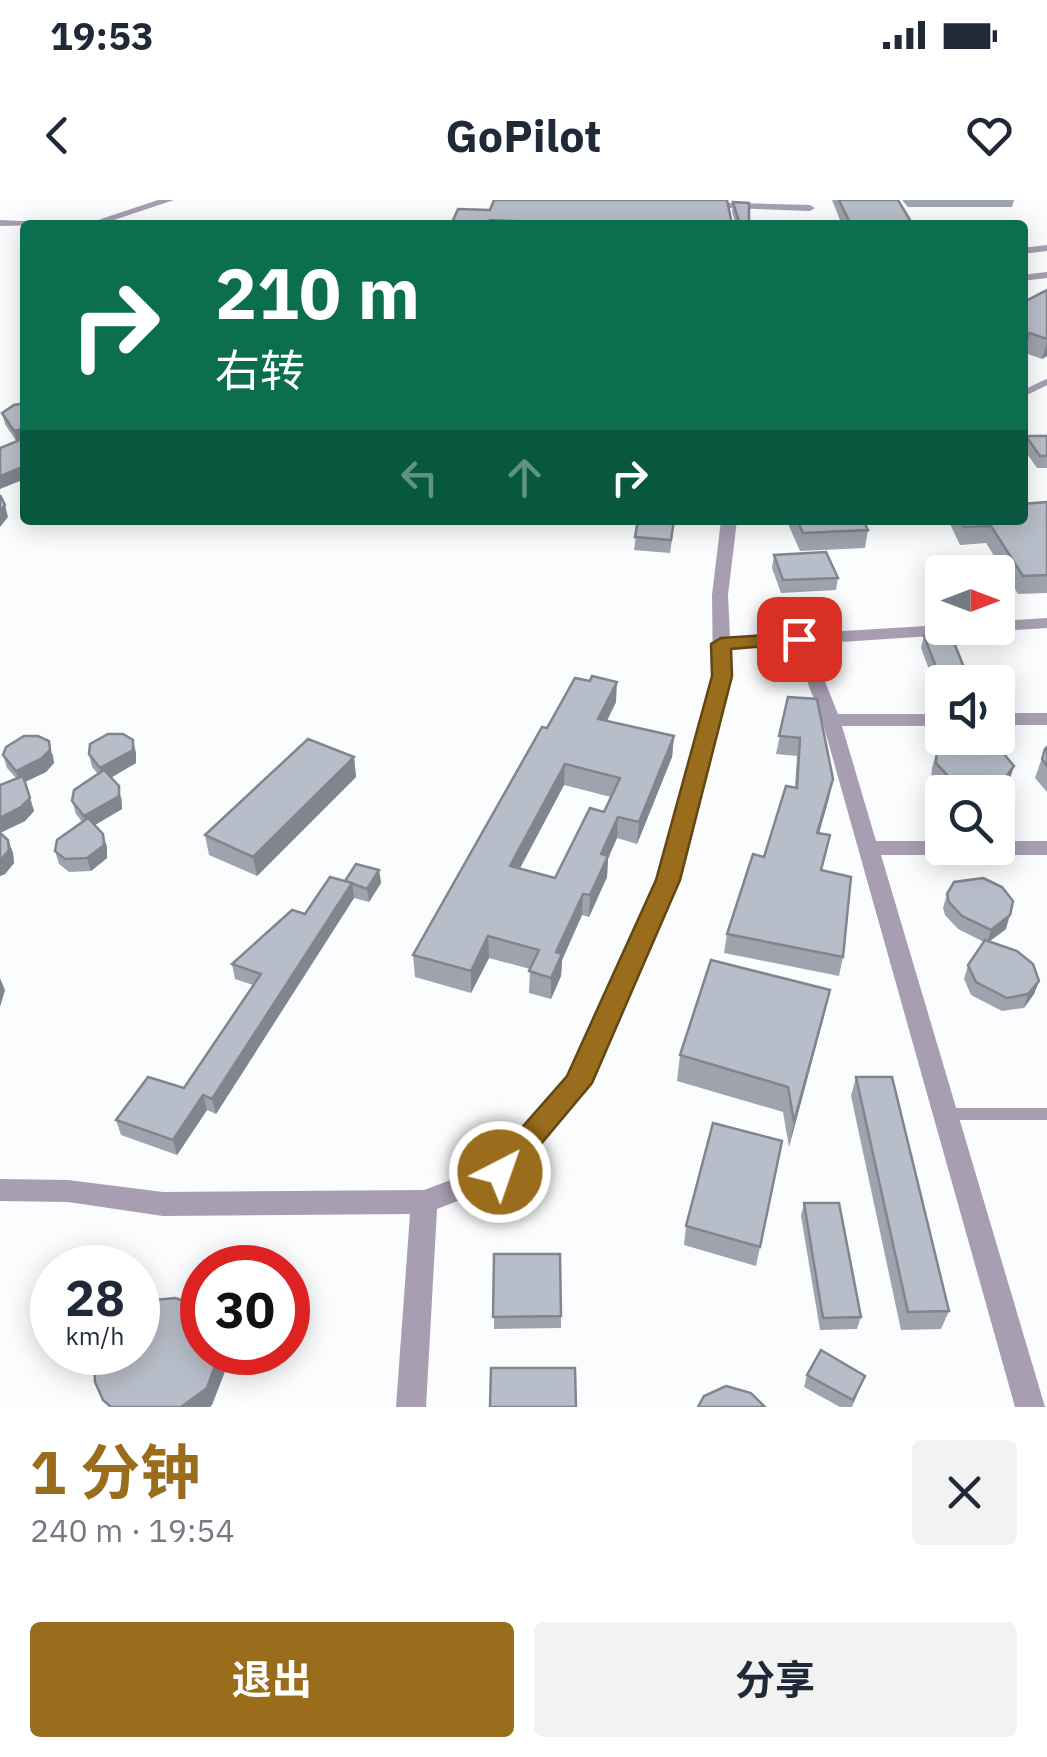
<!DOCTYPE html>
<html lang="zh">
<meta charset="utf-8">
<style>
body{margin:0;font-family:"IBM Plex Sans","Noto Sans SC",sans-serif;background:#f2f2f3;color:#1f2937;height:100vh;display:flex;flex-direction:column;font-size:38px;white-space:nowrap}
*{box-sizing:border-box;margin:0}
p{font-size:32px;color:#747a83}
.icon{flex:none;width:55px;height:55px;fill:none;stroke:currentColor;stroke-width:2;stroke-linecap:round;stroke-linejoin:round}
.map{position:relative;height:1207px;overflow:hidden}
.details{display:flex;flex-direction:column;background:#fff;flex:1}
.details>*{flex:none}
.guide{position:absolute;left:20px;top:20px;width:1008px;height:305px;border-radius:10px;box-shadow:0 5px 25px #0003;background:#0b6e4f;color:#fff;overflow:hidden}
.needle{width:65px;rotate:90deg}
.tools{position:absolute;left:925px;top:355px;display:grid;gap:20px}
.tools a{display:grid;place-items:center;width:90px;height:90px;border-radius:10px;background:#fff;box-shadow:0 5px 25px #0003;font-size:50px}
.speed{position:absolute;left:30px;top:1045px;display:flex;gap:20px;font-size:50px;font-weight:700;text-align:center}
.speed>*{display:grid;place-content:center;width:130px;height:130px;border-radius:50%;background:#fff;box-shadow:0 5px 25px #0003;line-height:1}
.speed small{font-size:25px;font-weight:400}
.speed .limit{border:15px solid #d22;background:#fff;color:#111}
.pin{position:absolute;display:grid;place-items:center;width:85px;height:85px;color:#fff;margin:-42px;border-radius:20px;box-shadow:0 5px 15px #0006}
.me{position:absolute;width:110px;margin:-55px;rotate:41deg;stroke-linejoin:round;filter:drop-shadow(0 0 8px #0008)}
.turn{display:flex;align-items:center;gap:35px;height:210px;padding:0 30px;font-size:45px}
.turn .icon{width:130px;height:130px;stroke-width:2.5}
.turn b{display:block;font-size:70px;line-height:85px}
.lanes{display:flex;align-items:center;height:95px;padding:0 30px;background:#0003;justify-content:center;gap:50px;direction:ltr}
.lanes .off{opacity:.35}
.round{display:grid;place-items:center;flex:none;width:105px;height:105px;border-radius:10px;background:#f2f2f3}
.summary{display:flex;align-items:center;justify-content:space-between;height:170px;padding:0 30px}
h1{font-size:60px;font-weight:700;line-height:75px;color:#996d1b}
.action{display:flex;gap:20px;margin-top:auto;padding:20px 30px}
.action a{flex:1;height:115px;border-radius:10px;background:#996d1b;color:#fff;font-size:40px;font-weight:700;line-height:115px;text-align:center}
.action a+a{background:#f2f2f3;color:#1f2937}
.status{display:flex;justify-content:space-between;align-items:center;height:70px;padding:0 50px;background:#fff;direction:ltr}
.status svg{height:28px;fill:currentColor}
header{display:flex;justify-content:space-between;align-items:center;height:130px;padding:0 30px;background:#fff;font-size:45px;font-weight:700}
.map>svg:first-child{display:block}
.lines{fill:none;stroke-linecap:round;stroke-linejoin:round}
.lane-far1{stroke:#a89eb2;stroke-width:6}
.lane{stroke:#a89eb2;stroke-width:12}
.street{fill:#a89eb2;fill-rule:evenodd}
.wall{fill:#9ea3ad;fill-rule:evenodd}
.shaded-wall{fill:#81858d}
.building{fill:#b8bec9;stroke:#81858d;stroke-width:2.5;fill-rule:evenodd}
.route{fill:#996d1b;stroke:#634712;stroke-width:2.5}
</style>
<div class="status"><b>19:53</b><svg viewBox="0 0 49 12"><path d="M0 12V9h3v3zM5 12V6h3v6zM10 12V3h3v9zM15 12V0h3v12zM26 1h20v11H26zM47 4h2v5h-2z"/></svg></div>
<header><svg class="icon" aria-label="back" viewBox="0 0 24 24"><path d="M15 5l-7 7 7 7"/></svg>GoPilot<svg class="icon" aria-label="heart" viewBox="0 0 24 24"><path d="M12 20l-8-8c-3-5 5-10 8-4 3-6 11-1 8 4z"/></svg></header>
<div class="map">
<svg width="1047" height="1207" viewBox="0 0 1047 1207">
<rect width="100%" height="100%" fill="#fafcfe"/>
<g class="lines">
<g class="lane-far1">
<polyline points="1022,78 1047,75"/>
<polyline points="1022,194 1047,182"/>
</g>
<polyline class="lane" points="948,914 1047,914"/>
<g class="street">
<polygon points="158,0 174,0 99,25 83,25"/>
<polygon points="700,2 810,5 815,8 810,11 704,7 700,6"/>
<polygon points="0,20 43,22 48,25 0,26"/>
<polygon points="1047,45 1047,51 1022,54 1022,48"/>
<polygon points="721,320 737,320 728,395 730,438 942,425 987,428 978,433 810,444 838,514 942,514 942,526 842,526 876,641 942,641 942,648 998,648 998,641 1047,641 1047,655 881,655 1045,1207 1015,1207 822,520 793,445 730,449 731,477 679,680 587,890 509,981 437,1009 426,1207 396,1207 410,1014 163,1016 68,1002 0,1001 0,979 68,980 163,992 424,990 491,965 569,877 657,680 713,477 712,395"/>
<polygon points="1047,418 1047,428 998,431 990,428 998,428 998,421"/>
<rect x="998" y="513" width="49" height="12"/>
</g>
</g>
<g class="wall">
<polygon points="727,0 731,25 451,25 490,10"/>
<polygon points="832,0 898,0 913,25 842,25"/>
<polygon points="902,0 1014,0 1012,7 908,7"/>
<polygon points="733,2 749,25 736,25 732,12"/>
<polygon points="1047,90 1047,156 1042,159 1025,153 1022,154 1022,103"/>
<polygon points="25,203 25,240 16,241 5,224 2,213"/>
<polygon points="1026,236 1047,236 1047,268 1037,268 1023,248"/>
<polygon points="1047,302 1047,393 1018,394 986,343 960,345 950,324 950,320 961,320"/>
<polygon points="638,320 675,320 670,353 634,350"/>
<polygon points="790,320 863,320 868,330 865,348 800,351 789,326"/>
<polygon points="774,355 838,378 836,390 781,393 772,368"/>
<polygon points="924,436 967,475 965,482 942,482 942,488 936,488 921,448"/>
<polygon points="788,497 829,598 819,633 822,670 843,757 839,776 724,753 727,734 764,657 795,587 797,556 776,554"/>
<path d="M616 502 607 521 674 536 672 557 637 644 617 638 608 658 607 677 589 717 582 715 562 760 561 776 551 799 529 793 530 769 489 758 471 793 415 777 413 755 547 528ZM564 585 611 597 604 612 555 678 520 668Z"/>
<polygon points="1047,547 1047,592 1035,578 1045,549"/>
<polygon points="937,549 1008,585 998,599 998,592 942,592 942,595 931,583 932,568"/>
<polygon points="136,553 136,563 111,577 122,599 122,609 95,625 103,634 107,647 107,658 91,671 69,672 59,664 55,651 82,622 76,614 72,601 98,574 92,567 89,554"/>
<polygon points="53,554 54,563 46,572 25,582 34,611 25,621 0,633 8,640 13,653 14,663 5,674 0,676 0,585 16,578 7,568 3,555"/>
<polygon points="354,557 356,577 257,676 209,655 205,635"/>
<polygon points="379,670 381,683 369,702 354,698 216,914 207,910 177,955 121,935 116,920 184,888 253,785 235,779 232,764 305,714 345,681"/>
<polygon points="947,694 1006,729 989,742 1039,781 1034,794 1024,808 1002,811 971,795 964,779 968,765 984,742 958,729 945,715 943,708"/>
<polygon points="824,816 789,947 783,912 677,881 680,855"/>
<polygon points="856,877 949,1111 941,1129 901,1130 851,896"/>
<polygon points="782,941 756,1066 684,1045 686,1026"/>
<polygon points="804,1003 861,1117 857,1129 820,1130 801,1016"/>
<polygon points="494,1054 561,1116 561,1128 494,1129"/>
<polygon points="807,1175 865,1176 852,1207 840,1207 804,1187"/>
</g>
<g class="shaded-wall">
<polygon points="1030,133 1025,153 1022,154 1022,137"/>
<polygon points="1047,141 1047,156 1042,159"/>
<polygon points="25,228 25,240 17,243 14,231"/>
<polygon points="25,266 25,279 0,289 0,276"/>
<polygon points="5,305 8,317 0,327 0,311"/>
<polygon points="617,482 616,502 597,540 598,519"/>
<polygon points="674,536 672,557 637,644 639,622"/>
<polygon points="133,540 136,553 136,563 104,582 100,568"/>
<polygon points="49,541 54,563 46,572 25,582 34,611 25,621 0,633 0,618 20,584 16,571"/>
<polygon points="354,557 356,577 257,676 253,657"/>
<polygon points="565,564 564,585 510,687 510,666"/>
<polygon points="1014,566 1008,585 998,599 998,592 987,592 989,586"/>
<polygon points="833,579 829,598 814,651 817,633"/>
<polygon points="119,586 122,609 88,629 84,616"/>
<polygon points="618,617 617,638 608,658 607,677 589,717 590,695 601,654"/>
<polygon points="103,634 107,647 107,658 91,671 87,658"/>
<polygon points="8,640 13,653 14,663 5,674 0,676 0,661"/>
<polygon points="379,670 381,683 369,702 367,689"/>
<polygon points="352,683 354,698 216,914 212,899"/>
<polygon points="583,694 582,715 562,760 561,776 551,799 551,778 556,752"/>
<polygon points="1010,715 1006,729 987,743 991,730"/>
<polygon points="488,736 489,758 471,793 471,771"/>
<polygon points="0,778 5,790 0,807"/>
<polygon points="1039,781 1034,794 1024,808 1028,794"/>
<polygon points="830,790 824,816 789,947 794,922"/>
<polygon points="203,895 207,910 177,955 173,940"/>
<polygon points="220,1152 224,1152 226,1169 212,1205 210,1207 181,1207"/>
</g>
<g class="building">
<polygon points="494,0 727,0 732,24 533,25 534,22 490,20 488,25 451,25 458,9 490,10"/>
<polygon points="839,0 898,0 913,25 851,25"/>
<polygon points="733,2 749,3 749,25 740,25"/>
<polygon points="1047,90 1047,139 1030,133 1022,137 1022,103"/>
<polygon points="25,203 25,228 14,231 2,213 14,205"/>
<polygon points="1026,236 1047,236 1047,256 1040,256"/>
<polygon points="22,239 25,244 25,266 0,276 0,248"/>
<polygon points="0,295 5,305 0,311"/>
<polygon points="1047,302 1047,375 1023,376 991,326 964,327 961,320 1022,320 1022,304"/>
<polygon points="638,320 674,320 671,340 635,337"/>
<polygon points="797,320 863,320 868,330 803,333"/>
<polygon points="826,352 838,378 783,380 774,355"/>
<polygon points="951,435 967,475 939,475 924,436"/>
<path d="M592 476 617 482 598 519 674 536 639 622 618 617 601 654 608 656 590 695 583 694 556 752 562 754 551 778 529 771 539 750 488 736 471 771 413 755 542 527 547 528 575 478 590 481ZM565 564 620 578 604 612 590 608 555 678 510 666Z"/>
<polygon points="788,497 817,499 833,579 817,633 830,635 821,670 851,677 843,757 727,734 753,654 764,657 786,586 797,588 800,538 779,536"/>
<polygon points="108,534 123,534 133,540 133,550 100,568 89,554 90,544"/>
<polygon points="24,536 38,536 49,541 50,550 42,558 16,571 3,555 6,547"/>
<polygon points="308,539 354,557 253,657 205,635"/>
<polygon points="975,539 998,547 1014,566 1001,583 989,586 962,584 950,578 936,563 937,549 944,543"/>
<polygon points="1047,547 1047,566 1042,559 1045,549"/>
<polygon points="104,570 119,586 119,596 84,616 72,601 74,590"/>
<polygon points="23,576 30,598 21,607 0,618 0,585"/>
<polygon points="88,618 103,634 104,645 87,658 65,659 55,651 57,640"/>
<polygon points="0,633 8,640 9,650 0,661"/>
<polygon points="356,664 379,670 367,689 345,681"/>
<polygon points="330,677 352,683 212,899 203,895 173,940 116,920 148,877 184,888 261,774 232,764 292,710 305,714"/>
<polygon points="983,678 1002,687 1013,701 1010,715 991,730 962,716 949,702 947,694 954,682"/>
<polygon points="985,740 1017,751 1033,764 1039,781 1028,794 1007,798 976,782 968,765"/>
<polygon points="711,760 830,790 794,922 788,887 680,855"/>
<polygon points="856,877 892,877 949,1111 908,1112"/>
<polygon points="713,923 782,941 760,1047 686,1026"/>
<polygon points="804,1003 839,1003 861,1117 823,1118"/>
<polygon points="494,1054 560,1054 561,1116 493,1117"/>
<polygon points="175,1098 194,1104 202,1110 202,1152 220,1152 207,1188 181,1207 111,1207 103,1200 95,1182 94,1161 97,1152 138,1152 138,1107 154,1100"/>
<polygon points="821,1150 865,1176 853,1200 807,1175"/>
<polygon points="491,1168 575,1168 576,1207 490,1207"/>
<polygon points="726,1186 751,1193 765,1207 698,1207 704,1196"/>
</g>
<polygon class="route" points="799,433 809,439 806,443 731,449 732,476 680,680 592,883 510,981 500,985 490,981 485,972 490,964 567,876 656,680 712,476 711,444 721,438"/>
</svg>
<div class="tools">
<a><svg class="needle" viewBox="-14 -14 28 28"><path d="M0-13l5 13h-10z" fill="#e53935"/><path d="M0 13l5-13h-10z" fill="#747a83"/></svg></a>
<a><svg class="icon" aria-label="sound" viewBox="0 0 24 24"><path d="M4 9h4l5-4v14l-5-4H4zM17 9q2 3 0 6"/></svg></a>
<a><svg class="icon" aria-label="search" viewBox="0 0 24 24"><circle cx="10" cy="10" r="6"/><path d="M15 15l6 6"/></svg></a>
</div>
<div class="speed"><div>28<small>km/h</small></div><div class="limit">30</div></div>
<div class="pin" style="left:799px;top:439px;background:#d93025"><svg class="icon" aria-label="arrive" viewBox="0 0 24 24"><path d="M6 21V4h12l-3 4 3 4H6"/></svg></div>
<svg class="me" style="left:500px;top:972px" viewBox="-20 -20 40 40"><circle r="17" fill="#996d1b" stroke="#fff" stroke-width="3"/><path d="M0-11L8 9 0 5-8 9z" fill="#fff"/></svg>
<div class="guide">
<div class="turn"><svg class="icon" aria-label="right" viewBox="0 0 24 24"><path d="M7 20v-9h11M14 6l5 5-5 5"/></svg><div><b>210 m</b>右转</div></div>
<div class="lanes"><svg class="icon off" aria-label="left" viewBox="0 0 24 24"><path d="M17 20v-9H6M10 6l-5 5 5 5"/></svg><svg class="icon off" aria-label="ahead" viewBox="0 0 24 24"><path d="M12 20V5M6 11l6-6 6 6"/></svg><svg class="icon" aria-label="right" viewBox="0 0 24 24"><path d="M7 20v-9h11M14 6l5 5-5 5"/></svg></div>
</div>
</div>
<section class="details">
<div class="summary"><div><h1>1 分钟</h1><p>240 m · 19:54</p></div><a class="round"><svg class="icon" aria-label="close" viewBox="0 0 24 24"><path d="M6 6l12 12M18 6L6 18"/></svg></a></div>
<div class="action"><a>退出</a><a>分享</a></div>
</section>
